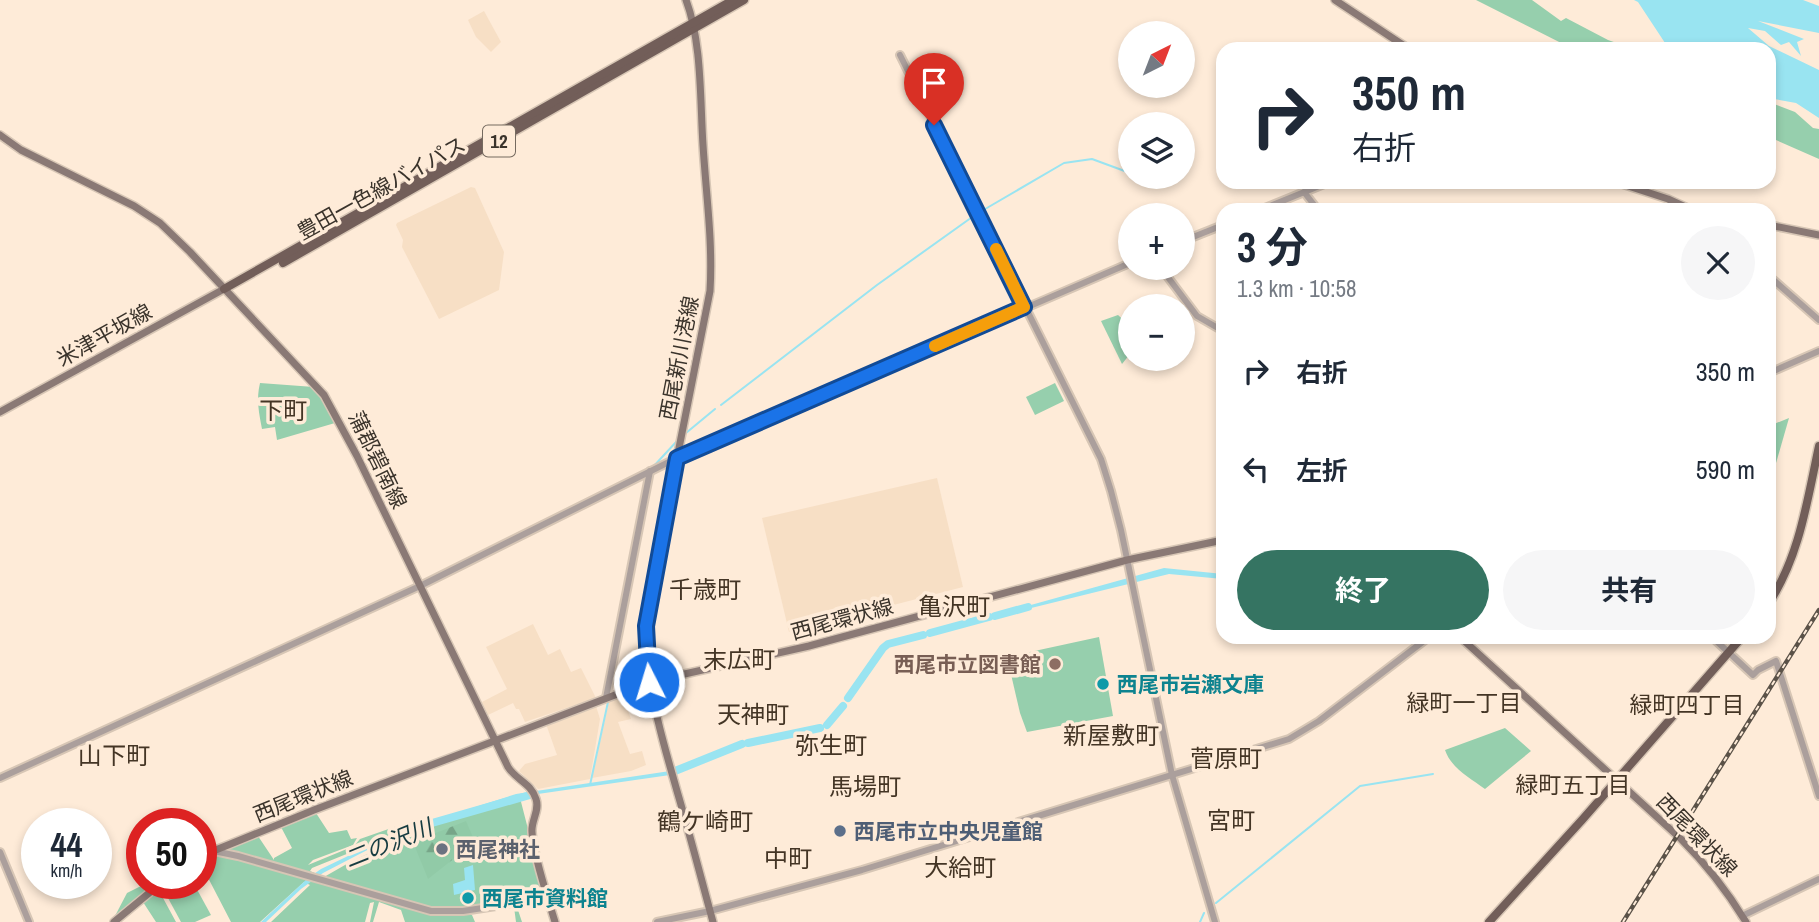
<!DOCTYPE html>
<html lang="ja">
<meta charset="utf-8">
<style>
body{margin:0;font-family:"Archivo Narrow","Noto Sans JP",sans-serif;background:#f6f6f7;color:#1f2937;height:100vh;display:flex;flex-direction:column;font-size:26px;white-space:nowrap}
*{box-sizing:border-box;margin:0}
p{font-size:23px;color:#747a83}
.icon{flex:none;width:38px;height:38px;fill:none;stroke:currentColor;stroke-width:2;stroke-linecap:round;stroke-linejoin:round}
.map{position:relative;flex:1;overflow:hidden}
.drawer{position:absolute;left:1216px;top:203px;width:560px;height:441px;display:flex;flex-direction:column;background:#fff;border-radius:21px;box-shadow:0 4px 10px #0003}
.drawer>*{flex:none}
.top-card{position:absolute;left:1216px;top:42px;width:560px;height:147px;border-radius:21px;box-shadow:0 4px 10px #0003;background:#fff;color:#1f2937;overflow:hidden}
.needle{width:46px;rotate:42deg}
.controls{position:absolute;left:1118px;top:21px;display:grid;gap:14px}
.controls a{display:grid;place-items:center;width:77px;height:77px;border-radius:50%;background:#fff;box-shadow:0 4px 10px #0003;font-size:35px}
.speed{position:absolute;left:21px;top:808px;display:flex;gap:14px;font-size:35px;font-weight:700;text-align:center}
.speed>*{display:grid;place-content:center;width:91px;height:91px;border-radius:50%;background:#fff;box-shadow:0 4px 10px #0003;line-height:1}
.speed small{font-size:18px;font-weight:400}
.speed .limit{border:10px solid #d22;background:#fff;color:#111}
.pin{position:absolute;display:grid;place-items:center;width:60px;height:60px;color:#fff;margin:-72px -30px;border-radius:50% 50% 50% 0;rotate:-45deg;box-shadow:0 0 7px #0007}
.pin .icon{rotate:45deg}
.me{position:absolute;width:77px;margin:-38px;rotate:355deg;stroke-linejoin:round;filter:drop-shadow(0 0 5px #0008)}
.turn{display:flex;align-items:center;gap:24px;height:147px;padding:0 21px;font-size:32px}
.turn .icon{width:91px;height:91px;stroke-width:2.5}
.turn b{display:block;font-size:49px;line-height:60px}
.round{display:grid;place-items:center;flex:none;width:74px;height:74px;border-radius:37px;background:#f6f6f7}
.headline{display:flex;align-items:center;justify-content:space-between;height:119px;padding:0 21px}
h1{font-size:42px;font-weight:700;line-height:52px}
.primary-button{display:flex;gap:14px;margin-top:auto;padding:14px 21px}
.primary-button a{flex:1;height:80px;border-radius:42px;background:#357462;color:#fff;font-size:28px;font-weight:700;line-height:80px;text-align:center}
.primary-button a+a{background:#f6f6f7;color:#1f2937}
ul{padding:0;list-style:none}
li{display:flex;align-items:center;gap:21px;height:98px;padding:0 21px}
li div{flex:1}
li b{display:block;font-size:26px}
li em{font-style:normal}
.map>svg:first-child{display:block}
.built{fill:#f7dfc5}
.green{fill:#96cfad;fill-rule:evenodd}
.forest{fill:url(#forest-firs)}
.water{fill:#99e4f1}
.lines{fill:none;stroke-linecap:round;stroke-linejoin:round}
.stream{stroke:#99e4f1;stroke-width:2}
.river{stroke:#99e4f1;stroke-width:8}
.tertiary-casing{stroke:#d7c6b5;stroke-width:10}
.secondary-casing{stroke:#d7c6b5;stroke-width:10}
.primary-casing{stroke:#d7c6b5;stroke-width:11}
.tertiary{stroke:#ab9f9c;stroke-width:6}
.secondary{stroke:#8a7975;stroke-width:7}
.primary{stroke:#725e59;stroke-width:8}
.rail-casing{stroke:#5b5248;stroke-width:4.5}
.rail{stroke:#feebd8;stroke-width:2;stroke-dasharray:5;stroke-linecap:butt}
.route-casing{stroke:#114b97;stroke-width:18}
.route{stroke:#1a73e8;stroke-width:12}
.slow{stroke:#f59e0b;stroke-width:12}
.education-dot{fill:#8d6e63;stroke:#feebd8;stroke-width:2.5}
.culture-dot{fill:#0f9aa8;stroke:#feebd8;stroke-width:2.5}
.service-dot{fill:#5c6f8a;stroke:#feebd8;stroke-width:2.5}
.worship-dot{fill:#6b7280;stroke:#feebd8;stroke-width:2.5}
.labels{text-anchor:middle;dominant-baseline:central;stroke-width:7;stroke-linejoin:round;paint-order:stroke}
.shield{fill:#feebd8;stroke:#756a5f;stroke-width:2}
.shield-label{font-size:19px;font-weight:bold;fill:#3a332b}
.street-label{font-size:21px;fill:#3a332b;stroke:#feebd8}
.education-label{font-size:21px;font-weight:bold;fill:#785e54;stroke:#feebd8;text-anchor:end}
.culture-label{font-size:21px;font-weight:bold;fill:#0d838f;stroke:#feebd8;text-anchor:start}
.service-label{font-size:21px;font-weight:bold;fill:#4e5e75;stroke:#feebd8;text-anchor:start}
.worship-label{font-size:21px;font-weight:bold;fill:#5b616d;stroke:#feebd8;text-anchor:start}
.neighbourhood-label{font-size:23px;fill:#443525;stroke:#feebd8}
.water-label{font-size:23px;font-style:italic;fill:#173c41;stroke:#feebd8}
.quarter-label{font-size:24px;fill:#443525;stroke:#feebd8}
</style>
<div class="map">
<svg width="1819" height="922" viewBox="0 0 1819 922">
<defs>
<pattern id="forest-firs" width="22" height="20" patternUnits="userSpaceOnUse" patternTransform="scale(1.75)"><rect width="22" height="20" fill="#91caa7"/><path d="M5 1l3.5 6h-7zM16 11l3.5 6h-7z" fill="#77a588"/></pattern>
</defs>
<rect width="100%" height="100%" fill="#feebd8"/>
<g class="built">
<polygon points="484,11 501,42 491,52 476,37 468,20"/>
<polygon points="471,187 475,188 504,252 499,290 439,319 402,247 403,240 396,225 397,223"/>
<polygon points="937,478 963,587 789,632 762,518"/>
<polygon points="533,624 548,655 560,649 571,672 581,668 596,698 525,722 519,709 516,709 513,703 488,715 482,702 507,689 486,647"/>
<polygon points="623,697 631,719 618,722 630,754 642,751 646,765 631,771 592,778 609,701"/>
<polygon points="596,706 600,719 590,779 538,789 519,771 525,764 557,755 546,724"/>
</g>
<g class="green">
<polygon points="1476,0 1532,0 1561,21 1566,18 1608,40 1634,49 1573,49"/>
<polygon points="1769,102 1795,112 1813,128 1819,129 1819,159 1769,137"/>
<polygon points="1118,315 1130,326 1130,354 1122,364 1101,321"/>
<path d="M260 383 314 387 325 403 335 423 277 440 275 427 262 429C259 413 256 399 260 383Z"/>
<polygon points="1055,383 1064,401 1035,415 1026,397"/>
<polygon points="1789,418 1774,470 1769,469 1769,426"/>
<polygon points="1099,637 1113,716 1027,732 1020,713 1007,657"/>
<path d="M1505 728 1531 751 1485 789C1470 778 1451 768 1445 750Z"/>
<path d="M519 794 547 903 517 907 522 922H516L514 907 464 915H472L475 922H484H405L401 910 379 902 373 922H370L374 902 370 903 365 922H271L310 885 304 882 260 922H231L204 870 201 871V860L213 853 258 836 274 860V858L292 848 281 827 316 813 329 833 347 830 351 839 357 838 353 845 313 860 308 865 354 846 360 839 400 825 404 831ZM401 832 403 838 352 861 324 877 310 871 312 868Z"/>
<polygon points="145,884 155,884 115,916 127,893"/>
<polygon points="165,884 183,884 163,898 176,922 156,922 143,902"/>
<polygon points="190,884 194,884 211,915 195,922 181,922 168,898"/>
</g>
<polygon class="forest" points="466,821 475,842 428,879 413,842"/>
<g class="water">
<polygon points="1634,0 1803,0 1819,6 1819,33 1758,21 1804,39 1797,42 1801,56 1789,42 1781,45 1765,31 1748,28 1769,46 1819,70 1819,118 1796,103 1769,98 1769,49 1669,49 1638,2"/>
<polygon points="1164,568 1223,574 1223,579 1169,574 1019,611 1020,608"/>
<polygon points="670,771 670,775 517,797 400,833 323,873 301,889 266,922 261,922 308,878 321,869 400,831 516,794"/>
<polygon points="473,865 475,890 454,895 453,884 465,880 464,868"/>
</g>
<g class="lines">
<g class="stream">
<polyline points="980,212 1064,163 1092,159 1130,173"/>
<polyline points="721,405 877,285 975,215"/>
<polyline points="686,433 715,409"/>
<polyline points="652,468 677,441"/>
<polyline points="610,694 618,652"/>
<polyline points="590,785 608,702"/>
<polyline points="1216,903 1360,786 1433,774"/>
<polyline points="1200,922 1204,913"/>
</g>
<g class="river">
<polyline points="995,616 1028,607"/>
<polyline points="930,633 989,617"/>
<polyline points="848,698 883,648 888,644 923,635"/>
<polyline points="827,725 843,706"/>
<polyline points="748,743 820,728"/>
<polyline points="675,771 742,744"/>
<polyline points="425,825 530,795"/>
</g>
<defs>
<g id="tertiary">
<polyline points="900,55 1101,459 1111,491 1121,530 1172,775 1215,922"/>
<polyline points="1304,192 1318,210"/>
<polyline points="1260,210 1329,182"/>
<polyline points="1183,241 1223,225"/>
<polyline points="1161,268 1197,316 1223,331"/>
<polyline points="1769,276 1819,320"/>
<polyline points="1769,373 1819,351"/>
<polyline points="1712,637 1753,675 1758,670 1776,661 1819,796"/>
<polyline points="606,698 650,471"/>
<polyline points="0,778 420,586 677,458 1130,263"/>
<polyline points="214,851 238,856 431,911 463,911 549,898"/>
<polyline points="0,852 29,922"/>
<polyline points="1742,916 1819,879"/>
<polyline points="657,922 710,911 862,870 1289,739 1319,721 1429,637"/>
</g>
<g id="secondary">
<path d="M686 0C702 42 700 100 703 145 706 194 713 242 710 291L650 595C640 671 657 720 677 791 690 835 701 878 713 922"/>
<polyline points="1335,0 1409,49"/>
<path d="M0 135 21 150 134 206 160 223 190 252 324 395 357 456 508 767C516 780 531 783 536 799 540 811 531 820 532 832 533 855 548 898 555 922"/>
<polyline points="1616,182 1668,199 1692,210"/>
<polyline points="1769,225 1819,235"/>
<polyline points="0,412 224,289"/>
<path d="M1460 637 1681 839C1706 864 1727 891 1746 922"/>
<polyline points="201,856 314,810 649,682 809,646 1127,560 1223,540"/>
<polyline points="114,922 160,884"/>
</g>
<g id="primary">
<polyline points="283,263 744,0"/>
<polyline points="224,289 733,0"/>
<path d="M1769 603C1800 555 1807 501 1819 446"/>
<polyline points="1489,922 1582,820 1742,637"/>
</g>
</defs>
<use href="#tertiary" class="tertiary-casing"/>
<use href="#secondary" class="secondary-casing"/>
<use href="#primary" class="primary-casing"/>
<use href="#tertiary" class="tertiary"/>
<use href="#secondary" class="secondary"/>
<use href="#primary" class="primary"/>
<defs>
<polyline id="rail" points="1623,922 1819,610"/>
</defs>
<use href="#rail" class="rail-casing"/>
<use href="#rail" class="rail"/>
</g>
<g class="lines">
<defs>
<polyline id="route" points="649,682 646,626 677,458 1024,307 934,125"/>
</defs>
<use href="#route" class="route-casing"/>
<use href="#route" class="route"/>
<polyline class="slow" points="935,346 1024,307 996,249"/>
</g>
<circle class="education-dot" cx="1055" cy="664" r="7"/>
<g class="culture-dot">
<circle cx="1103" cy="684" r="7"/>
<circle cx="468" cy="898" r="7"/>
</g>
<circle class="service-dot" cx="840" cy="831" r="7"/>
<circle class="worship-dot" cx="442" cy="849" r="7"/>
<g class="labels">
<rect class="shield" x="483" y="125.5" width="32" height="31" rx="5"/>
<g class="shield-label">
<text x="499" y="141">12</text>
</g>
<g class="street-label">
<text transform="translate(381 188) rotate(-29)">豊田一色線バイパス</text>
<text transform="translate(104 335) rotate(-29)">米津平坂線</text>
<text transform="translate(679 358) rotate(-79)">西尾新川港線</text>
<text transform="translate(378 460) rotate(64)">蒲郡碧南線</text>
<text transform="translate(842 619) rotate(-15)">西尾環状線</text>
<text transform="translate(303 796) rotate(-22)">西尾環状線</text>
<text transform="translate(1697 835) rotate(46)">西尾環状線</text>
</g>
<g class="education-label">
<text x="1041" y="664">西尾市立図書館</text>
</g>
<g class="culture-label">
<text x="1117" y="684">西尾市岩瀬文庫</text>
<text x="482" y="898">西尾市資料館</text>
</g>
<g class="service-label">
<text x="854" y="831">西尾市立中央児童館</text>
</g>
<g class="worship-label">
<text x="456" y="849">西尾神社</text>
</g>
<g class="neighbourhood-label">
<text x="1464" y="702">緑町一丁目</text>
<text x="1687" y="704">緑町四丁目</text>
<text x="1573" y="784">緑町五丁目</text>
</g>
<g class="water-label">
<text transform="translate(388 843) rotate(-22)">二の沢川</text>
</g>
<g class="quarter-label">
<text x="283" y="410">下町</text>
<text x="705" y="589">千歳町</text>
<text x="954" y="606">亀沢町</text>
<text x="739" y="659">末広町</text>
<text x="753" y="714">天神町</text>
<text x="1111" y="735">新屋敷町</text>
<text x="831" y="745">弥生町</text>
<text x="114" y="755">山下町</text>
<text x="1226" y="758">菅原町</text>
<text x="865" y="786">馬場町</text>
<text x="1231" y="820">宮町</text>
<text x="705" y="821">鶴ケ崎町</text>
<text x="788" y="858">中町</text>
<text x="960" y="867">大給町</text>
</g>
</g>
</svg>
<div class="controls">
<a><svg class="needle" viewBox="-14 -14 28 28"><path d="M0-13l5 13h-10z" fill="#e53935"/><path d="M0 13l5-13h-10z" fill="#747a83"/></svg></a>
<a><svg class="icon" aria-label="layers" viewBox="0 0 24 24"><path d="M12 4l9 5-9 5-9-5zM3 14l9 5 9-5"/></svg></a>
<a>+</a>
<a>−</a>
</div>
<div class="speed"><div>44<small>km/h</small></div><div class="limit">50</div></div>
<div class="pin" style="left:934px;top:125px;background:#d93025"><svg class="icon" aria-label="arrive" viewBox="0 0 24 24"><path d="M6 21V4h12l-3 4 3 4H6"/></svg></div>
<svg class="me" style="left:649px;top:682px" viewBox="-20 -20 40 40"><circle r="17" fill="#1a73e8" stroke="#fff" stroke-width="3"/><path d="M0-11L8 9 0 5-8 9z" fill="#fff"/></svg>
<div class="top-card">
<div class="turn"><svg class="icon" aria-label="right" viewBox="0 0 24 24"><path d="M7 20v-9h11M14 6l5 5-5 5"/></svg><div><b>350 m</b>右折</div></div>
</div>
<section class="drawer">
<div class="headline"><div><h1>3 分</h1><p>1.3 km · 10:58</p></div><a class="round"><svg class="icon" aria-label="close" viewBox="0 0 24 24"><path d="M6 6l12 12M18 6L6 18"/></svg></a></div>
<ul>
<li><svg class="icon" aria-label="right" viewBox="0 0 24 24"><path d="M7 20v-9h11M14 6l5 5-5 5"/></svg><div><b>右折</b></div><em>350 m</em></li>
<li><svg class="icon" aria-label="left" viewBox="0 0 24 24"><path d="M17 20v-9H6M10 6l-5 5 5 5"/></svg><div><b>左折</b></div><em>590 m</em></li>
</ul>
<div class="primary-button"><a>終了</a><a>共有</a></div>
</section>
</div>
